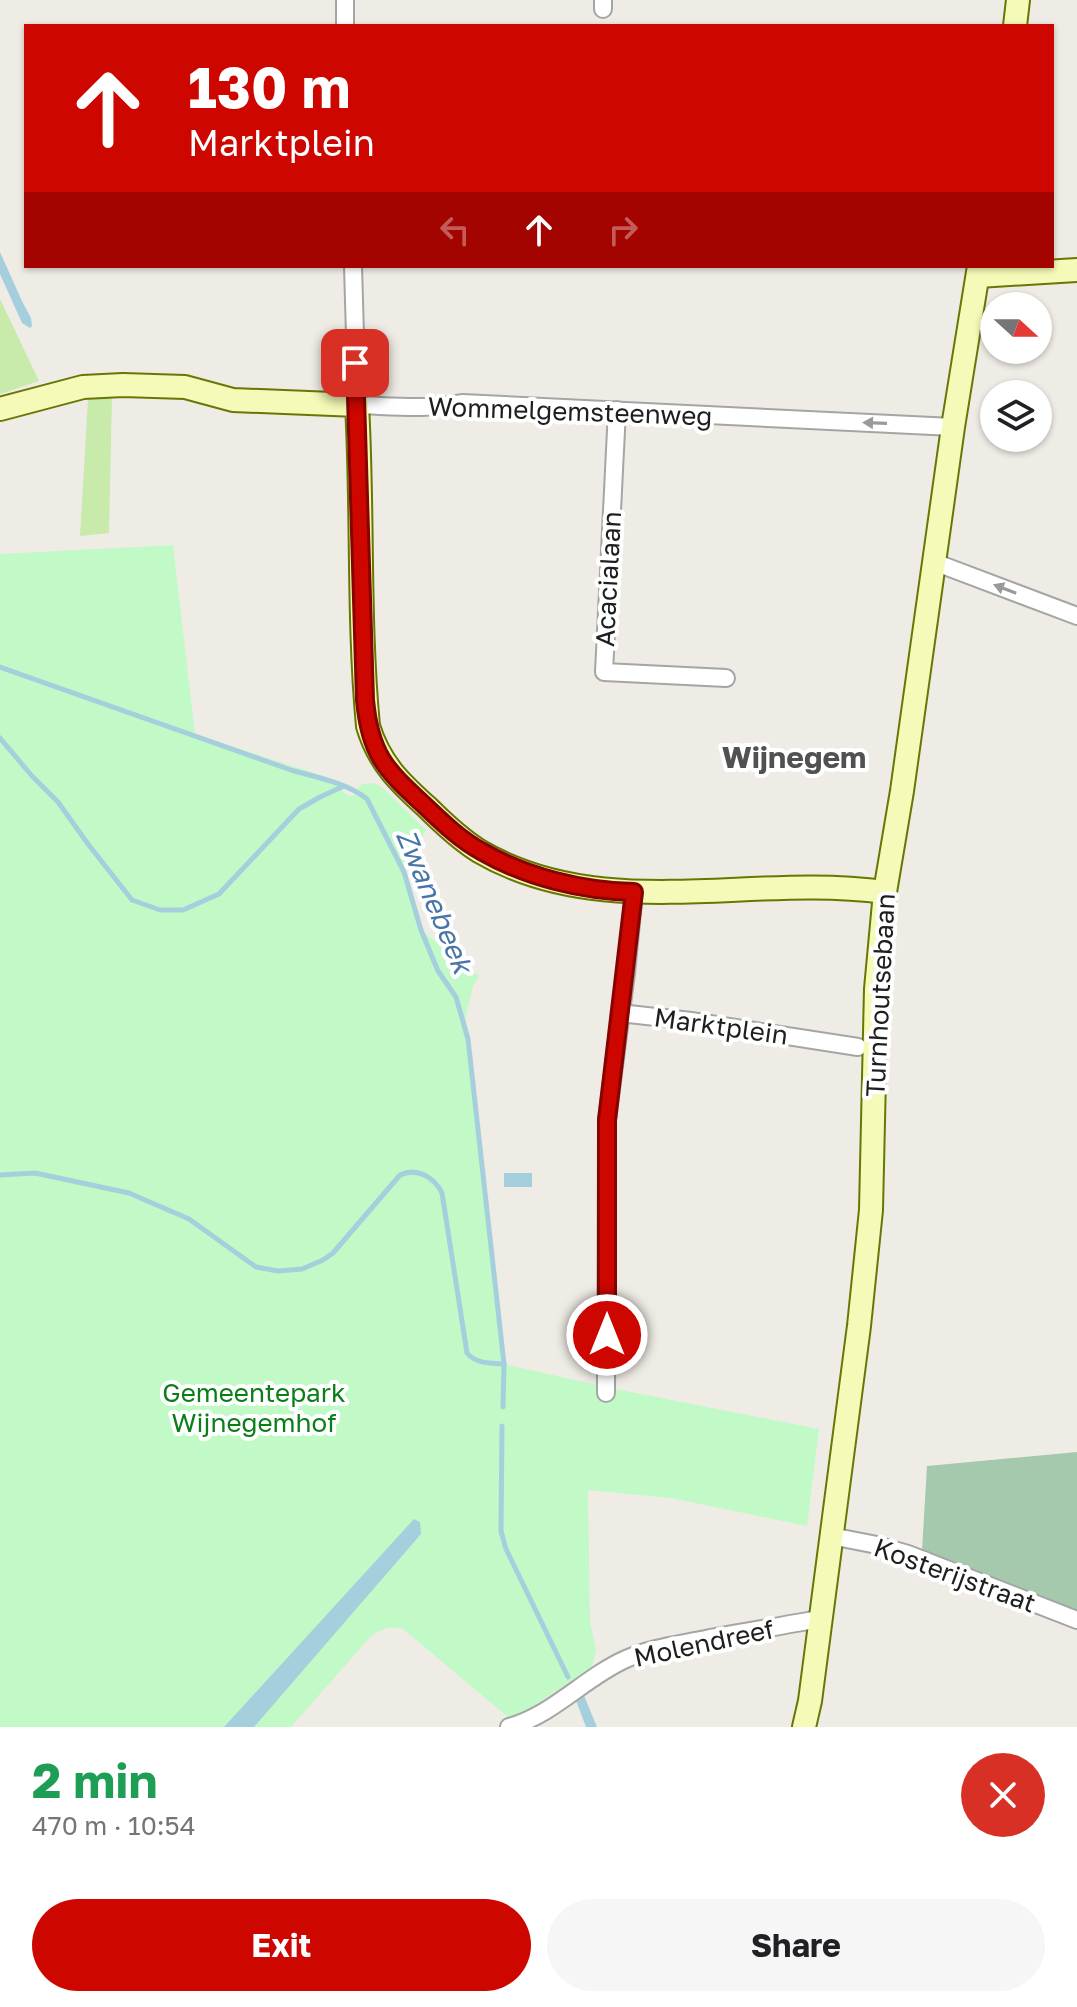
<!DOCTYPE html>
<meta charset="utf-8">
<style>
body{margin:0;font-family:"Golos Text",sans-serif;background:#f6f6f6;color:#202124;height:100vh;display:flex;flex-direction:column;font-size:30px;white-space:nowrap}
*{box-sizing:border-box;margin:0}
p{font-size:26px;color:#757577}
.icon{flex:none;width:44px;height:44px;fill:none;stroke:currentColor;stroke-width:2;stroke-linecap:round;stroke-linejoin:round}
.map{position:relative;height:1727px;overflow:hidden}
.sheet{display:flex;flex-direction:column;background:#fff;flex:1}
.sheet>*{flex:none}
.top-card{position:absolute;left:24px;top:24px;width:1030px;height:244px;border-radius:0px;box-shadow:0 2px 6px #0004;background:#cd0600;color:#fff;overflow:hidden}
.needle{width:52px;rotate:111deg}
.tools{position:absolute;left:980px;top:292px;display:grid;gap:16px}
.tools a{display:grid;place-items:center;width:72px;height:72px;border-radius:50%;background:#fff;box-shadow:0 2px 6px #0004;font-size:40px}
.pin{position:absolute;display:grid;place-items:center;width:68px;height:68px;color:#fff;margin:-34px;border-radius:16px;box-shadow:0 4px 12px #0006}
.me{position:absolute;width:88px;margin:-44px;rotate:0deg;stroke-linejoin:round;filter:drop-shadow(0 0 6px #0008)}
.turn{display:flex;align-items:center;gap:28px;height:168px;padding:0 32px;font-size:36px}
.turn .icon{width:104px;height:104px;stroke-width:2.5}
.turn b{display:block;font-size:56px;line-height:68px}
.lanes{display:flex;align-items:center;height:76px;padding:0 32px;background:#0003;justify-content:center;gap:40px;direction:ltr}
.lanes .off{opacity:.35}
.round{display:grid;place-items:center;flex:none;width:84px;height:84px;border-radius:42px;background:#f6f6f6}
.headline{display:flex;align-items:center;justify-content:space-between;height:136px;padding:0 32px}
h1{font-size:48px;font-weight:700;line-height:60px;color:#1e9e55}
.action{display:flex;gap:16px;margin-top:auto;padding:16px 32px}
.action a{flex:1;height:92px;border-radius:48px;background:#cd0600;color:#fff;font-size:32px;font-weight:700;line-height:92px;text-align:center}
.action a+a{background:#f6f6f6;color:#202124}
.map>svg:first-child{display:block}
.grass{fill:#c8eaaa}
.cemetery{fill:#a5c9ac}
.park{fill:#c1fac7}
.water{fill:#a5cfdd}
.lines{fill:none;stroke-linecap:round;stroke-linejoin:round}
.stream{stroke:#a5cfdd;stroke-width:5}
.street-casing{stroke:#a5a5a5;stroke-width:20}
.secondary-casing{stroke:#677704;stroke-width:26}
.street{stroke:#fff;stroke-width:16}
.secondary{stroke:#f5fab8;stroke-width:22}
.oneway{fill:#9a9a9a}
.route-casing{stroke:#850400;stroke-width:20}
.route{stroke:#cd0600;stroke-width:14}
.labels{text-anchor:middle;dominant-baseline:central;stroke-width:8;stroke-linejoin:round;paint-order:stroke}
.street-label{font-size:26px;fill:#1e1e1e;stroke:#fff}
.park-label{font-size:26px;fill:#0b7e18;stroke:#fff}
.water-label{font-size:28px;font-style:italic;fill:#4775a7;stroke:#fff}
.quarter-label{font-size:30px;font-weight:bold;fill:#515151;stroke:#fff}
</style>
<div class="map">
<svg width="1077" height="1727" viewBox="0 0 1077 1727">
<rect width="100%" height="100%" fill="#efece5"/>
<g class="grass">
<polygon points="0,299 39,381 0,394"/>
<polygon points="112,397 109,533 80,536 88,399"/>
</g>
<polygon class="cemetery" points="1077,1452 1077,1613 922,1550 927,1466"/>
<path class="park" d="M173 545 195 734 332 779 339 783C342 792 344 795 353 796L361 784 374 783 383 788 426 830 404 872 421 930 479 976 473 986 464 1025 468 1039 504 1364 611 1388 819 1429 807 1526 671 1498 588 1490 590 1622 596 1650 592 1667 523 1713 508 1717 403 1629C390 1626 382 1628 371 1636L291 1727H0V554Z"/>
<g class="water">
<polygon points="0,252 22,301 31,318 32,326 30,328 22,323 0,274"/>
<rect x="504" y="1173" width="28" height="14"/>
<polygon points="414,1519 420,1522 421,1534 254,1727 224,1727"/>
<polygon points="583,1693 597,1727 586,1727 575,1698"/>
</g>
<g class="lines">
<g class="stream">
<path d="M0 667 291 770C316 777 347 783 367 799L404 872 421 930 438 971 456 997 468 1039 504 1364 503 1407"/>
<polyline points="0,738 32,776 58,802 88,844 132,900 160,910 183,910 219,894 299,809 320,797 342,787"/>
<path d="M0 1175 35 1173 129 1193 189 1219 256 1267 278 1271 302 1269 323 1260 333 1253 400 1175C417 1167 434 1177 442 1193L467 1353C476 1364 491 1363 504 1364"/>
<polyline points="502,1426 501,1531 506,1549 568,1677"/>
</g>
<defs>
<g id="street">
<polyline points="603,9 603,0"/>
<polyline points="345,26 345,0"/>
<path d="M353 266 357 405C392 406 427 410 462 403L953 427"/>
<polyline points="617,410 604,672 726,678"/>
<polyline points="934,562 1077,616"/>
<polyline points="620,1013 691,1021 858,1047"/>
<polyline points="606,1393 607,1120 626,973 634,892"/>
<polyline points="831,1536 877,1545 908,1554 1077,1620"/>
<path d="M509 1727C553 1715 585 1677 626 1659 652 1647 683 1644 710 1638 747 1632 784 1625 820 1619"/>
</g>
<g id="secondary">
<polyline points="1015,26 1018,0"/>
<polyline points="978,276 1077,270"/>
<path d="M0 409 83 387 123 385 185 387 233 400 357 405C363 512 358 620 368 726 379 763 400 783 428 808 444 824 460 839 479 851 603 924 751 873 885 892"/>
<polyline points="804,1727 810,1701 859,1326 871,1210 876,989 885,892 902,791 953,427 979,266"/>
</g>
</defs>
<use href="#street" class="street-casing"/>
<use href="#secondary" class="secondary-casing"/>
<use href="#street" class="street"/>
<use href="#secondary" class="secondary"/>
</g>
<defs><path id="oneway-solid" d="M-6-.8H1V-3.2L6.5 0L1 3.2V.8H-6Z" transform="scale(2)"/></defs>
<g class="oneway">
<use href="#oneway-solid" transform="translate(875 423) rotate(-178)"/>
<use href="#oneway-solid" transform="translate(1005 589) rotate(-159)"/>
</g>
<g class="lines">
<defs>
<path id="route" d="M355 363 365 700C370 754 385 769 423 804 441 821 459 839 481 851 526 877 582 891 634 892L607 1120V1335"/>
</defs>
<use href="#route" class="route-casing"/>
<use href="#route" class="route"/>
</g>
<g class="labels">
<g class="street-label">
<text transform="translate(570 411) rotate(2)">Wommelgemsteenweg</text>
<text transform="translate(608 579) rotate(-87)">Acacialaan</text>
<text transform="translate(880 995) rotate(-87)">Turnhoutsebaan</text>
<text transform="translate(721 1026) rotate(8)">Marktplein</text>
<text transform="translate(955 1575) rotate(20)">Kosterijstraat</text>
<text transform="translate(704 1643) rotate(-12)">Molendreef</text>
</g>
<g class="park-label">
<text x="254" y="1392">Gemeentepark<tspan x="254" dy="30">Wijnegemhof</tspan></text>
</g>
<g class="water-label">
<text transform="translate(435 901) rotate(67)">Zwanebeek</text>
</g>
<g class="quarter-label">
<text x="794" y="757">Wijnegem</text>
</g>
</g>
</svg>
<div class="tools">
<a><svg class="needle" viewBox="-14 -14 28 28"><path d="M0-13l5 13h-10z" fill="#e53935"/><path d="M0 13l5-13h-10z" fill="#757577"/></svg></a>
<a><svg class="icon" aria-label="layers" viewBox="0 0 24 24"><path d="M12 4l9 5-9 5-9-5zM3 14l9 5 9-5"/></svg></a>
</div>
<div class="pin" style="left:355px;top:363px;background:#d93025"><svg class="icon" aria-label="arrive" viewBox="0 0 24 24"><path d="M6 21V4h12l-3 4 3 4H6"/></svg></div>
<svg class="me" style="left:607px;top:1335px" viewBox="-20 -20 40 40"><circle r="17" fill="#cd0600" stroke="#fff" stroke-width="3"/><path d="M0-11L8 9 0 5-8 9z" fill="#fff"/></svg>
<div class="top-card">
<div class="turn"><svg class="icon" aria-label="ahead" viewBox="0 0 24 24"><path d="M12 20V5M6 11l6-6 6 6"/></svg><div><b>130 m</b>Marktplein</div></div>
<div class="lanes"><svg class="icon off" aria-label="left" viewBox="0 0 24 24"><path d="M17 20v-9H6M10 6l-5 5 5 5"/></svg><svg class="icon" aria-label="ahead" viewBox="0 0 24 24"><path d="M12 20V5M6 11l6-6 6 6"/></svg><svg class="icon off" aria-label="right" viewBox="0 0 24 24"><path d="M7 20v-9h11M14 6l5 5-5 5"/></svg></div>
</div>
</div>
<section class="sheet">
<div class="headline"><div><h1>2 min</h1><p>470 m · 10:54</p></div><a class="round" style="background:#d93025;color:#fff"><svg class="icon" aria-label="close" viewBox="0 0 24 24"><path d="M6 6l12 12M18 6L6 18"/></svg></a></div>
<div class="action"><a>Exit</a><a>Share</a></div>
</section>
